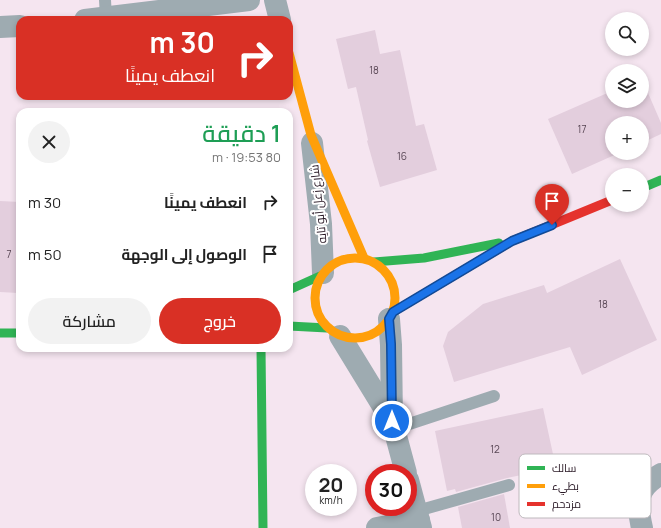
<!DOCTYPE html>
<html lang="ar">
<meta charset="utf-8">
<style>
body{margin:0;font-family:Manrope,Cairo,sans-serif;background:#f2f2f2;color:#222;direction:rtl;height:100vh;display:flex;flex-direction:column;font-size:15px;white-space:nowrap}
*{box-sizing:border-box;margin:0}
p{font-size:13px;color:#767676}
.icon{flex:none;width:22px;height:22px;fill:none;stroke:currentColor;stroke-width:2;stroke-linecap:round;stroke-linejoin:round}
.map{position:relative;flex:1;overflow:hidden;direction:ltr}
.side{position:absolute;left:16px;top:108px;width:277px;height:244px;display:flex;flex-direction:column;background:#fff;border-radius:12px;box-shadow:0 2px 6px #0003;direction:rtl}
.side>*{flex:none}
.guide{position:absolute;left:16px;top:16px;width:277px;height:84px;border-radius:12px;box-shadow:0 2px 6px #0003;direction:rtl;background:#d93025;color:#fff;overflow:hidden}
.buttons{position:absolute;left:605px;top:12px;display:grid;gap:8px}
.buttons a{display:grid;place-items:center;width:44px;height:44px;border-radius:50%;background:#fff;box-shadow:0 2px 6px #0003;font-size:20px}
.speed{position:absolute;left:305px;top:464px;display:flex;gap:8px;font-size:20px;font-weight:700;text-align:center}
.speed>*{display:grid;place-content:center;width:52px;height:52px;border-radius:50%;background:#fff;box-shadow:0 2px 6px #0003;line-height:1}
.speed small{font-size:10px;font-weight:400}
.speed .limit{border:6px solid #d22;background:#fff;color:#111}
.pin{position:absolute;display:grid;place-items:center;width:34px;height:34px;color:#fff;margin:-41px -17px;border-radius:50% 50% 50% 0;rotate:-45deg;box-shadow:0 0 4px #0007}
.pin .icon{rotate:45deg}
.me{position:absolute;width:44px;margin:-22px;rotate:0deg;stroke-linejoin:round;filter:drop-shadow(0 0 3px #0008)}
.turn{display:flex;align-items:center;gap:14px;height:84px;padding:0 12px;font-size:18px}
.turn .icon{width:52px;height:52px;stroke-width:2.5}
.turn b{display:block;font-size:28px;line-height:34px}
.round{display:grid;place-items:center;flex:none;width:42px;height:42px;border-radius:21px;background:#f2f2f2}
.overview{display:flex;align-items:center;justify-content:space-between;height:68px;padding:0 12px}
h1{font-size:24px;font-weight:600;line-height:30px;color:#1e9e55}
.action{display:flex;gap:8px;margin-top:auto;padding:8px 12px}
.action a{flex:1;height:46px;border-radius:24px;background:#d93025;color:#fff;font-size:16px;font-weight:600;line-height:46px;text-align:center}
.action a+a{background:#f2f2f2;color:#222}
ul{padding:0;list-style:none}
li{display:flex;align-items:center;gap:12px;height:52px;padding:0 12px}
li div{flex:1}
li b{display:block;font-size:15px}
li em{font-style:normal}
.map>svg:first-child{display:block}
.building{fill:#e3cedd}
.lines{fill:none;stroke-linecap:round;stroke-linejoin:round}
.lane{stroke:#9eabb1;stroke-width:12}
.street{stroke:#9eabb1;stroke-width:22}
.fast{stroke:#30b455;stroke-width:9}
.slow{stroke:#ff9f0a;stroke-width:9}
.jam{stroke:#e5322d;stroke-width:9}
.route-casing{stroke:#114b97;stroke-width:10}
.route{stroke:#1a73e8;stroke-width:7}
.labels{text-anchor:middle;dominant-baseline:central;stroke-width:4;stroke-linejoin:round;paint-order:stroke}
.number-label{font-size:10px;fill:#584654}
.street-label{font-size:12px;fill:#271623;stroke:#fff}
.key{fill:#fff;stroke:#beb9bd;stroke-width:1}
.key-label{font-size:11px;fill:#271623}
</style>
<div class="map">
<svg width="661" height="528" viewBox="0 0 661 528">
<rect width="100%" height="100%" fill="#f5e5f0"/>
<g class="building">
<polygon points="375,30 380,54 400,50 416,126 424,124 437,170 380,187 367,141 368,140 356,87 348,89 336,39"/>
<polygon points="642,79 661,123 661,134 642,143 642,123 612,123 612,153 619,153 572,174 548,119 612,91 612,101 642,101"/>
<polygon points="0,201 20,202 18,293 0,292"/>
<polygon points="620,259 657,340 582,375 570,347 454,382 443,346 448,332 483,304 544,285 547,293"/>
<polygon points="543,408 556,468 507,478 456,492 455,489 447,491 435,431"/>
<polygon points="504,494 510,528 462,528 458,507"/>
</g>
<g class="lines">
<g class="lane">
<polyline points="105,0 106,17"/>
<polyline points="394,429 494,396"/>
<polyline points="417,511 509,485"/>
</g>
<g class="street">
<polyline points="275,0 280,20"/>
<polyline points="85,20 249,0"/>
<polyline points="0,27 20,26"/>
<polyline points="312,143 321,224 323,273"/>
<polyline points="389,319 391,345 392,421"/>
<polyline points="340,336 392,421 406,473"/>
<polyline points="408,480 421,528"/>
<polyline points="377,528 419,520"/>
<path d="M642 528C636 502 636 488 661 474"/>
</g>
<g class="fast">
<polyline points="642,188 661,180"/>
<polyline points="374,262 424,258 499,243"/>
<polyline points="289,290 320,276"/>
<polyline points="289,326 327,328"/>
<polyline points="0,333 20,333"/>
<polyline points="261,348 263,528"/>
</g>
<g class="slow">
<polyline points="289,53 311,135 364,258"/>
<circle cx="355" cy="298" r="40"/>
</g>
<polyline class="jam" points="393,312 512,241 612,200"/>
</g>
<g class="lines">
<defs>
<polyline id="route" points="392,421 391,344 389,319 393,312 512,241 552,225"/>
</defs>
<use href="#route" class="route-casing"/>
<use href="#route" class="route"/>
</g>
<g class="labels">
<g class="number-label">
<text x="374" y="70">18</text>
<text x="582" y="129">17</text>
<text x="402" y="156">16</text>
<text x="9" y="254">7</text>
<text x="603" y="304">18</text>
<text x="495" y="449">12</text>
<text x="496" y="517">10</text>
</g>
<g class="street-label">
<text transform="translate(318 204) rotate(-96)">شارع زعل أبو تايه</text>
</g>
</g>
<rect x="519" y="454" width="132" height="64" rx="6" class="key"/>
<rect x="527" y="466" width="18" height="4" fill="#30b455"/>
<rect x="527" y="484" width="18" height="4" fill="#ff9f0a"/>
<rect x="527" y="502" width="18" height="4" fill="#e5322d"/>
<g class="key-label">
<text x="552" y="472">سالك</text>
<text x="552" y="490">بطيء</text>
<text x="552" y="508">مزدحم</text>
</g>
</svg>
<div class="buttons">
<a><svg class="icon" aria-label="search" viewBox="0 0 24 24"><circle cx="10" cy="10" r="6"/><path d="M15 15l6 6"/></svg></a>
<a><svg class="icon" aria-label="layers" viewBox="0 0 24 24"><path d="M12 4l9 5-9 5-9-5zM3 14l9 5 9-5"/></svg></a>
<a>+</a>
<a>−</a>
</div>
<div class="speed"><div>20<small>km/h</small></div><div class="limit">30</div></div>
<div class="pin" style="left:552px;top:225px;background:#d93025"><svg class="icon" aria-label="arrive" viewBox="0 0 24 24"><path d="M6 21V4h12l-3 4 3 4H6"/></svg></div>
<svg class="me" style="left:392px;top:421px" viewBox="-20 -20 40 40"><circle r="17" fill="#1a73e8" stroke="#fff" stroke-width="3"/><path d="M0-11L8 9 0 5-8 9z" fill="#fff"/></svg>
<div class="guide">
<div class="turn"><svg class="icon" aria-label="right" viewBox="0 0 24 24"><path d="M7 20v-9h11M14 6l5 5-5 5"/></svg><div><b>30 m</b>انعطف يمينًا</div></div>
</div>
<section class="side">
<div class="overview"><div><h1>1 دقيقة</h1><p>80 m · 19:53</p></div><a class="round"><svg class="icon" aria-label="close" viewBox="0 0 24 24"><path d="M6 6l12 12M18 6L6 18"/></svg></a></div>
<ul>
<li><svg class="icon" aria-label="right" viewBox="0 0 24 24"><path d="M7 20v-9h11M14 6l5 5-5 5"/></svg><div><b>انعطف يمينًا</b></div><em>30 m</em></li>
<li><svg class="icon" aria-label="arrive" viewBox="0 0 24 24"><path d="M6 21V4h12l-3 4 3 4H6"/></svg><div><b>الوصول إلى الوجهة</b></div><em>50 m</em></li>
</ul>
<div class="action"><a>خروج</a><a>مشاركة</a></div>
</section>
</div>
